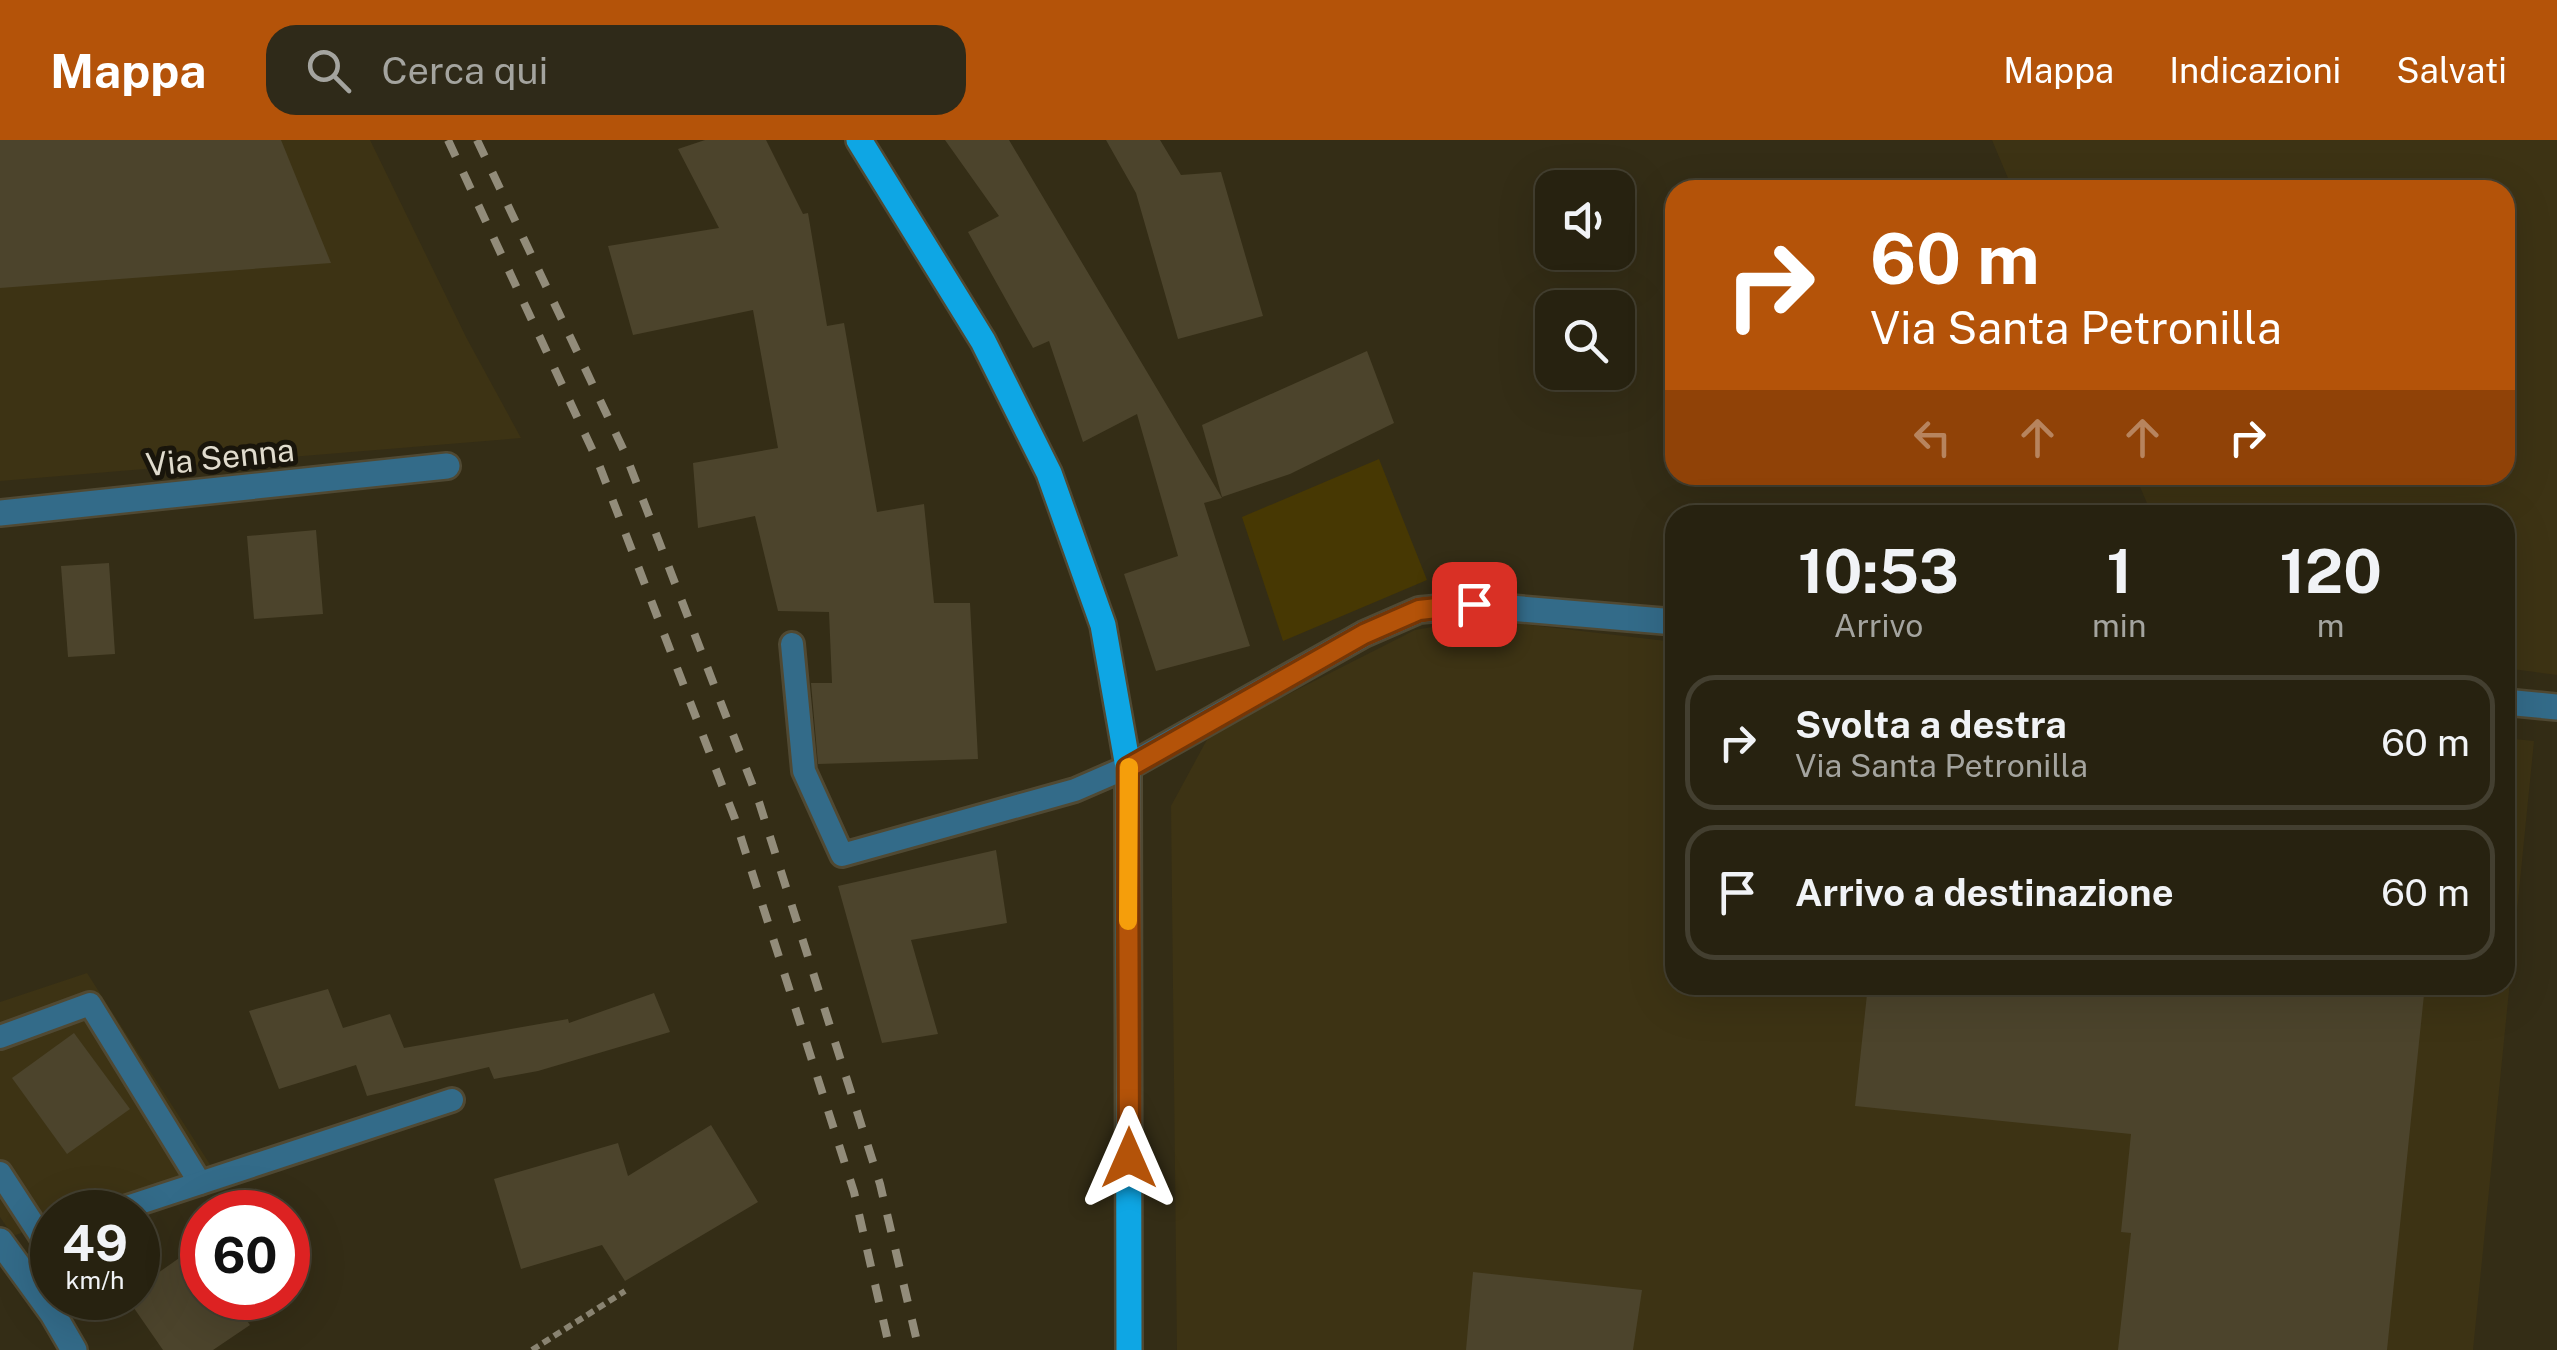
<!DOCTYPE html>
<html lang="it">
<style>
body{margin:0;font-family:"Public Sans",sans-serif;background:#2f2a19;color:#f1f3f6;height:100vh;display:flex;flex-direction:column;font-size:38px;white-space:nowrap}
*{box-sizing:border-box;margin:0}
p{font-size:32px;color:#a4a49f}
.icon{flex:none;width:55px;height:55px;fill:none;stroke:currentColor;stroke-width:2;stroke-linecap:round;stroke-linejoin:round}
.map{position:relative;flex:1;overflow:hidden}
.panel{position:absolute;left:1665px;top:365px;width:850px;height:490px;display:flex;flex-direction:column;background:#272210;border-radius:30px;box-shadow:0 10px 40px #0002,0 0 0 2px #433f30}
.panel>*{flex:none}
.top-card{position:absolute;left:1665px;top:40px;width:850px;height:305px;border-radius:30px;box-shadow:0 10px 40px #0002,0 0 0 2px #433f30;background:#b45309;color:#fff;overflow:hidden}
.tools{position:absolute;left:1535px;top:30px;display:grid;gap:20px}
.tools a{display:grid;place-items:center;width:100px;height:100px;border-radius:20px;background:#272210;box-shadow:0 10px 40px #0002,0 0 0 2px #433f30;font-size:50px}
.speed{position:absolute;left:30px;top:1050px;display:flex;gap:20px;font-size:50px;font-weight:700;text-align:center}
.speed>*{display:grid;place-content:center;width:130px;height:130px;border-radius:50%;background:#272210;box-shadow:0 10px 40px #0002,0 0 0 2px #433f30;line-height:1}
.speed small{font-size:25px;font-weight:400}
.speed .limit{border:15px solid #d22;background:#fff;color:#111}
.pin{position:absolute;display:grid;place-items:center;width:85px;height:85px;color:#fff;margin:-42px;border-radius:20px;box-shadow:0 5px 15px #0006}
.me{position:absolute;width:110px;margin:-55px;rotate:0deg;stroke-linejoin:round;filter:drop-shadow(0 0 8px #0008)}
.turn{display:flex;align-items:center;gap:35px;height:210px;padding:0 40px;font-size:45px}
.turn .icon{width:130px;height:130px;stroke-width:2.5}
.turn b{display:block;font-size:70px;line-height:85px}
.lanes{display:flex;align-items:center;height:95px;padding:0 40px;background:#0003;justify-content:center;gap:50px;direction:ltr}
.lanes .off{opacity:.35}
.eta{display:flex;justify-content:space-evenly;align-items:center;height:170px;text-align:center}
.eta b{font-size:60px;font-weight:700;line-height:70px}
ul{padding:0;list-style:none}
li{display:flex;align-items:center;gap:30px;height:135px;margin:0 20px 15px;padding:0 20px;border:5px solid #433f30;border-radius:30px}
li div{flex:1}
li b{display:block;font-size:38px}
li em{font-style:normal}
header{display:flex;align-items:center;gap:60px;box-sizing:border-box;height:140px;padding:0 50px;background:#b45309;color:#fff}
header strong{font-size:48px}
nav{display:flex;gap:55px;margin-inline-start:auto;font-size:35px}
.search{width:700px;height:90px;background:#2f2a19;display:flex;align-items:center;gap:25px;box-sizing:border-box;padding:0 35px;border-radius:30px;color:#a4a49f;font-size:38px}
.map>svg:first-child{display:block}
.built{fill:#3d3314}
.green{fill:#473803}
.building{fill:#4c442c}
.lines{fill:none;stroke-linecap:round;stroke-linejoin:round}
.service-casing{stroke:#504933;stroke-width:28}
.minor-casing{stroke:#504933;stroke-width:30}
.primary-casing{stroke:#504933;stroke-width:30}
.path{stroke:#898371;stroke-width:6;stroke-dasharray:8 5;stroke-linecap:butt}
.service{stroke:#336b89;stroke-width:22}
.minor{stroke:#336b89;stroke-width:25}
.primary{stroke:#0ea6e4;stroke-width:25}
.rail{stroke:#928c7a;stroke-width:8;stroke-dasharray:18 18;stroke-linecap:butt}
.route-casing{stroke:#753606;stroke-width:25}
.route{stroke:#b45309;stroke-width:18}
.slow{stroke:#f59e0b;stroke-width:18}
.labels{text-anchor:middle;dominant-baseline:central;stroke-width:10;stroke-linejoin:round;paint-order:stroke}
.street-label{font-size:32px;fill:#e1dcce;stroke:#19150b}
</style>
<header>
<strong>Mappa</strong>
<div class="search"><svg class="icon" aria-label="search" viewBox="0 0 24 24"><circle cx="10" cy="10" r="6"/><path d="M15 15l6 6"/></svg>Cerca qui</div>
<nav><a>Mappa</a><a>Indicazioni</a><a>Salvati</a></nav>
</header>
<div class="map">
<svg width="2557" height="1210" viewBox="0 0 2557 1210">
<rect width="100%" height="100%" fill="#342d16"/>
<g class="built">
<polygon points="0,0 370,0 466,197 521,298 0,341"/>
<polygon points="1992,0 2557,0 2557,535 2505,528 2505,375 2152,375 2135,335 2505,335 2505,50 2013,50"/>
<polygon points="1478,479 1675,502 1675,845 2505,845 2505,598 2534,601 2473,1210 1177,1210 1171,666 1210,594 1415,490"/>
<polygon points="87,833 211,1026 80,1072 52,1072 52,1082 13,1096 0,1077 0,862"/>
</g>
<polygon class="green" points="1379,319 1427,440 1283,501 1242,377"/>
<g class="building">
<polygon points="0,0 281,0 331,123 0,148"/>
<polygon points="705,0 766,0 803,74 808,73 827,186 844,183 877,372 924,364 934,463 970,463 978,619 818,624 811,543 832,543 829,472 778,471 755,376 698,388 693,323 778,308 753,170 633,195 608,106 719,88 678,9"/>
<polygon points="945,0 1009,0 1222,358 1204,363 1250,506 1156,531 1124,434 1178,416 1137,274 1083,302 1049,201 1033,208 968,92 999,76"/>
<polygon points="1106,0 1160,0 1181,35 1221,32 1263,176 1178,199 1136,53"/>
<polygon points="1367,211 1394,283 1290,334 1222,357 1202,285"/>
<polygon points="316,390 323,474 254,479 247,396"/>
<polygon points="109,423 115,514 68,517 61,426"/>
<polygon points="996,710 1007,783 911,800 938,894 882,903 838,746"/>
<polygon points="1868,845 2425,845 2387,1210 2118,1210 2131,1093 2121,1092 2131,994 1855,966"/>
<polygon points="328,849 343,888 390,874 404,908 568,879 569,883 654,853 670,892 538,931 494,939 489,927 367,956 356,925 279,949 249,871"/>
<polygon points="74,893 130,969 67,1014 12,938"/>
<polygon points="711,985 758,1062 625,1141 602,1105 521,1129 494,1039 618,1003 628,1036"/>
<polygon points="202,1102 202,1158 231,1158 250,1185 213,1210 163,1210 127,1158 138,1158 138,1147"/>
<polygon points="1473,1132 1642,1150 1633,1210 1466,1210"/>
</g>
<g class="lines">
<defs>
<g id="service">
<polyline points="792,504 804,631 842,715 1075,650 1128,627"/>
<polyline points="0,897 90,864 200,1043"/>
<polyline points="0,1033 41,1096"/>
<polyline points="112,1072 452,960"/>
</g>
<g id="minor">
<polyline points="0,373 447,326"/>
<polyline points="2505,562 2557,567"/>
<polyline points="1128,627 1364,494 1419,470 1474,465 1675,482"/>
<polyline points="0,1101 53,1174 74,1210"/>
</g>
<polyline id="primary" points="859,0 983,201 1049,333 1103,485 1128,627 1129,1210"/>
</defs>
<use href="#service" class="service-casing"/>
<use href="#minor" class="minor-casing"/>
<use href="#primary" class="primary-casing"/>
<polyline class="path" points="532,1210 625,1151"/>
<use href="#service" class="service"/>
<use href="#minor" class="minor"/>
<use href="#primary" class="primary"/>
<g class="rail">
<polyline points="448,0 598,322 735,679 854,1052 890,1210"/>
<polyline points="477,0 625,313 759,662 880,1044 919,1210"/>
</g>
</g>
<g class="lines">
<defs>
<polyline id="route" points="1129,1018 1128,628 1364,494 1419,470 1474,464"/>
</defs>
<use href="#route" class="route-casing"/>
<use href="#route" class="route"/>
<polyline class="slow" points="1128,781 1129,627"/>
</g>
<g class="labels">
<g class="street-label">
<text transform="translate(220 317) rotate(-6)">Via Senna</text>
</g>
</g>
</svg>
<div class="tools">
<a><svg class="icon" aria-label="sound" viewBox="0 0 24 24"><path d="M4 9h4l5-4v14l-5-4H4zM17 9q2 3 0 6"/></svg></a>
<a><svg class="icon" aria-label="search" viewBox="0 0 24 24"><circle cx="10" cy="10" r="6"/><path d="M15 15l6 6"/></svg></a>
</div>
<div class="speed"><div>49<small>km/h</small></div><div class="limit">60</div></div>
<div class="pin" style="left:1474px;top:464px;background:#d93025"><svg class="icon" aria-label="arrive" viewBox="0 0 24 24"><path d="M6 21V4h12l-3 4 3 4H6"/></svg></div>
<svg class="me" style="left:1129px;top:1018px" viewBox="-20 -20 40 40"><path d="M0-17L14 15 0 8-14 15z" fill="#b45309" stroke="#fff" stroke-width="4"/></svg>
<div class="top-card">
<div class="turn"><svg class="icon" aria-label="right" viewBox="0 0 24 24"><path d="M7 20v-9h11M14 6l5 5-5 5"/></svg><div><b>60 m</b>Via Santa Petronilla</div></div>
<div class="lanes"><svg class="icon off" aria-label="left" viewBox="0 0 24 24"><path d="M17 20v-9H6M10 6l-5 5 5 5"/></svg><svg class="icon off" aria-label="ahead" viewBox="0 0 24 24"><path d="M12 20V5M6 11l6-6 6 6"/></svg><svg class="icon off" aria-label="ahead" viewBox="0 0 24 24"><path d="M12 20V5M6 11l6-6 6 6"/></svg><svg class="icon" aria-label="right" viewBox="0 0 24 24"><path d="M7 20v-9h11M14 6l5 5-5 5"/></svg></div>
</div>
<section class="panel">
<div class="eta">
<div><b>10:53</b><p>Arrivo</p></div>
<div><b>1</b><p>min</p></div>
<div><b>120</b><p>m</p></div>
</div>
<ul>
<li><svg class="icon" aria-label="right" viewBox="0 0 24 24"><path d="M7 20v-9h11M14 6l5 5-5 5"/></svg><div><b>Svolta a destra</b><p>Via Santa Petronilla</p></div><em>60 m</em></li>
<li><svg class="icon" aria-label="arrive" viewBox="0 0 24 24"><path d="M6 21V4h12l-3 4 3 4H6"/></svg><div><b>Arrivo a destinazione</b></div><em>60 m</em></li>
</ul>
</section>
</div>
